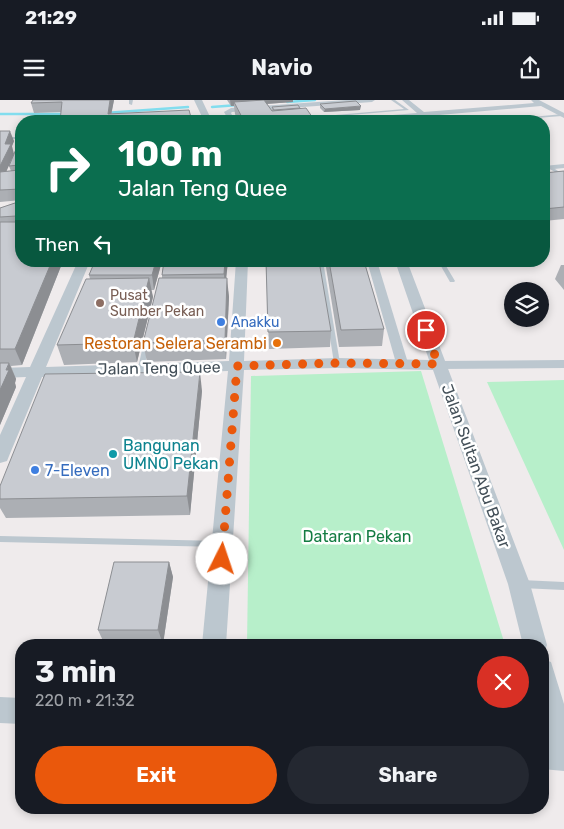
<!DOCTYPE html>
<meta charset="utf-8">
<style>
body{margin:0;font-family:Rubik,sans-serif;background:#242831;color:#f1f3f6;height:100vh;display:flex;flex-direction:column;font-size:19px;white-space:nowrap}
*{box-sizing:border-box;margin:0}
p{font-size:16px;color:#9ea1a6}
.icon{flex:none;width:28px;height:28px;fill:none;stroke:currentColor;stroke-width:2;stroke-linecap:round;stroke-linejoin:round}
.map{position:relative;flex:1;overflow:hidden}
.drawer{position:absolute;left:15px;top:539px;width:534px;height:175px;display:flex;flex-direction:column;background:#171b24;border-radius:20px;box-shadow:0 2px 8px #0003}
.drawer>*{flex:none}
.guide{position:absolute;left:15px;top:15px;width:535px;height:152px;border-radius:20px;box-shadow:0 2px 8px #0003;background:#0b6e4f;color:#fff;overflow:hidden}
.buttons{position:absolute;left:504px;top:182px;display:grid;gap:10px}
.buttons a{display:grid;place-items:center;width:45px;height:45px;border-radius:50%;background:#171b24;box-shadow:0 2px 8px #0003;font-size:25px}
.pin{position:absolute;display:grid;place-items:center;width:42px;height:42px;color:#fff;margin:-21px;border:2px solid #fff;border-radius:50%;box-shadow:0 1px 5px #0007}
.me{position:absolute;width:55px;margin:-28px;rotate:4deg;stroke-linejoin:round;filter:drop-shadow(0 0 4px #0008)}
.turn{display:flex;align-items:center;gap:18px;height:105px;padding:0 20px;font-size:22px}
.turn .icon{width:65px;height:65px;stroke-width:2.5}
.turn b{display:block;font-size:35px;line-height:42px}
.then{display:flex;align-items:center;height:48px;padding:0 20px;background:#0003;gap:10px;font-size:19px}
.round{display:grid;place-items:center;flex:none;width:52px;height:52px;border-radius:26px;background:#242831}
.summary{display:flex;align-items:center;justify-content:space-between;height:85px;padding:0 20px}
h1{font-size:30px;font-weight:700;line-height:38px}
.cta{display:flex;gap:10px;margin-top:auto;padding:10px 20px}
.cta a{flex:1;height:58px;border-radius:30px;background:#ea580c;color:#fff;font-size:20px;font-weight:700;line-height:58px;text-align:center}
.cta a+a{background:#242831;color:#f1f3f6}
.status{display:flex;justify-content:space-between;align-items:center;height:35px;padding:0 25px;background:#171b24;direction:ltr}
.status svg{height:14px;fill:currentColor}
header{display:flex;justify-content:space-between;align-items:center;height:65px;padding:0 20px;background:#171b24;font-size:22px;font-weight:700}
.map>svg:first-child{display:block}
.green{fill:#b7efca}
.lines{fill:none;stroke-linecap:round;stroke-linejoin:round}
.stream{stroke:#82ddee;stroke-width:2.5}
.service{fill:#bcc7cf;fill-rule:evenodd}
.minor{fill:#bcc7cf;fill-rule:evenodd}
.tertiary{fill:#bcc7cf;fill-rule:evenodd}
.wall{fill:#acafb4}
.shaded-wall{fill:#8c8e92}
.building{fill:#c8cbd1;stroke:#8c8e92}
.route{stroke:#ea580c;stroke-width:9;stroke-dasharray:0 16.2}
.education-dot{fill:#8d6e63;stroke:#fff;stroke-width:2}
.shop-dot{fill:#3f7fe0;stroke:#fff;stroke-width:2}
.food-dot{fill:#e8710a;stroke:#fff;stroke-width:2}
.culture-dot{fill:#0f9aa8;stroke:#fff;stroke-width:2}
.labels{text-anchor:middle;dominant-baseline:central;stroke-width:5;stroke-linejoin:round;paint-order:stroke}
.far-education-label{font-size:14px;fill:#785e54;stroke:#fff;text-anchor:start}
.far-shop-label{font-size:14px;fill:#366cbe;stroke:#fff;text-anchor:start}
.food-label{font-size:16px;fill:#c56008;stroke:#fff;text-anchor:end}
.street-label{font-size:16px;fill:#445059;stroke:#fff}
.culture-label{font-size:16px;fill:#0d838f;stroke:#fff;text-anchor:start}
.shop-label{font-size:16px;fill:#366cbe;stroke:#fff;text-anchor:start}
.park-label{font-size:16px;fill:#137c42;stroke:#fff}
</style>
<div class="status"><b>21:29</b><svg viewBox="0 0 49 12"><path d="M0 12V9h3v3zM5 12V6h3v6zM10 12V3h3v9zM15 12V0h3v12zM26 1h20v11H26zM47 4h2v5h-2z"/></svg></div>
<header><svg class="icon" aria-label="menu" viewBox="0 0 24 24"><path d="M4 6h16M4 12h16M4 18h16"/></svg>Navio<svg class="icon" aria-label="share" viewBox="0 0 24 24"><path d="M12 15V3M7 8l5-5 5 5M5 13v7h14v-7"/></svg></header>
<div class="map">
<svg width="564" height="729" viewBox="0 0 564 729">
<rect width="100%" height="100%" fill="#efebec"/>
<g class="green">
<polygon points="421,271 505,545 247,545 251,276"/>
<polygon points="564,280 564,450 487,282"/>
</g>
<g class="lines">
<g class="stream">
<polyline points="287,2 315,0"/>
<polyline points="212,7 238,5"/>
<polyline points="105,13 188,7"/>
<polyline points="0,14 68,14"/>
</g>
<g class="service">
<polygon points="129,0 133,0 132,5 129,4"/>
<polygon points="391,0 395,0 409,10 303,19 301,18 404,9"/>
<polygon points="563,14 562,16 500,21 489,21"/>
<polygon points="206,15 207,17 180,18 178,17"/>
<polygon points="30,18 52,20 54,21 29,20"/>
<polygon points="0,37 21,37 21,52 18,51 19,39 0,39"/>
<polygon points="550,67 552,67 564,75 564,78 550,69"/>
<polygon points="318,161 323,161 340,263 337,265 334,263"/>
<polygon points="438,161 443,161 455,181 454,182 450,182"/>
<polygon points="147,239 150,241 144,268 141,270 138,268 144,241"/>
<polygon points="0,436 221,441 224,442 225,444 224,446 221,447 0,442"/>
<polygon points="521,480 564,482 564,490 521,488 518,487 517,484 518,481"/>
</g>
<g class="minor">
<polygon points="346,0 375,0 372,2 232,12 231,13 235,21 229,21 224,12 231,8"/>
<polygon points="402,0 409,0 424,12 534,3 531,0 539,0 564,13 564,18 541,6 428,16 430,18 427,20 421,16 364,21 341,21 344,19 417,13"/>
<polygon points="564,64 564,68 544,70 544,66"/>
<polygon points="367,161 377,161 408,263 406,266 398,266 396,263"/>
<polygon points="564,260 564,268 438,269 432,265 438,261"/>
</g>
<g class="tertiary">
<polygon points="194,0 202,0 212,21 204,21"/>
<polygon points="78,161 90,161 46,267 229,261 236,161 248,161 244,261 337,258 429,260 395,161 407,161 530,484 547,545 544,553 542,545 523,545 508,484 433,270 337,268 244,270 226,545 202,545 228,271 42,277 9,356 7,361 0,363 0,335 26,277 0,278 0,268 30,267"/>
<polygon points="542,559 551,562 564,604 564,671 542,669 542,641 548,642 542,621"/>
<polygon points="0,597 21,598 21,624 0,623"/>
</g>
</g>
<g class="wall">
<polygon points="33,0 114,0 111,14 192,21 61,12 34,13 31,3"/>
<polygon points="227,0 293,0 293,2 267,4 272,10 272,7 300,8 315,21 238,21 235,14 234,6 231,6"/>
<polygon points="320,4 360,10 324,12 320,8"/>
<polygon points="0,31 14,41 12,46 6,71 11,71 9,66 21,42 21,100 0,102"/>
<polygon points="564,71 564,119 544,121 544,73"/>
<polygon points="21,101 21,161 63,161 22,265 11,266 16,279 15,283 16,287 0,325 0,108"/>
<polygon points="162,161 154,190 151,190 153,197 137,262 64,265 57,245 90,179 89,175"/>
<polygon points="164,161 228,161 226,178 229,197 226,259 147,262 143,243 162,178 162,175"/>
<polygon points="266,161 331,231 330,247 269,249"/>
<polygon points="325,161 364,161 384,229 382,246 339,247"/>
<polygon points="561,165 564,165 564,190 555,179"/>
<polygon points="202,291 190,415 6,418 0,408 0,386"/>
<polygon points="169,462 173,477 163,544 104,543 98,530"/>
</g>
<g class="shaded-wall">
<polygon points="110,0 114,0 110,21 108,14"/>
<polygon points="230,0 293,0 293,2 236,6 234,2 234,6 231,6"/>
<polygon points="361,6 360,10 324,12 325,9"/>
<polygon points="10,31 14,41 12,46 14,54 4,77 0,78 0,66 5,44"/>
<polygon points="544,46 550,46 546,57 544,58"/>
<polygon points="52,161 63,161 22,265 15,249"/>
<polygon points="156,161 162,161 154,190 152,175"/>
<polygon points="225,161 228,161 225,189 224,174"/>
<polygon points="149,178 153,197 137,262 133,243"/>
<polygon points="227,178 229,197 226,259 225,240"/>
<polygon points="9,263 16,279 15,283 16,287 0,325 0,290"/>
<polygon points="200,272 202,291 190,415 187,396"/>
<polygon points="169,462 173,477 163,544 158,530"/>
</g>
<g class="building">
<polygon points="33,0 110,0 108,14 189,10 192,21 60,21 62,2 31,3"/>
<polygon points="264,0 272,11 306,8 315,21 244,21 234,2"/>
<polygon points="356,1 361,6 325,9 320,4"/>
<polygon points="298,5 300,8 274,10 272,7"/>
<polygon points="0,31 10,31 5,44 11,44 0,66"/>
<polygon points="544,41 550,46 544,46"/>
<polygon points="19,42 21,42 21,89 0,90 0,72 19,70 19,65 9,66"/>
<polygon points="564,71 564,107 544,109 544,73"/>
<polygon points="21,101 21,161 52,161 15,249 0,249 0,122 16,122 18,120 16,116 0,117 0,108"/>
<polygon points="95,161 156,161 152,175 89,175"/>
<polygon points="164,161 225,161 224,174 162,175"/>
<polygon points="266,161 319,161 331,231 268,232"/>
<polygon points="329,161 364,161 384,229 341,230"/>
<polygon points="149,178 133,243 57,245 86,179"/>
<polygon points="159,178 227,178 225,240 143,243"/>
<polygon points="0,263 9,263 6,270 9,270 0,290"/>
<polygon points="200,272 187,396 0,399 0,386 45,274"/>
<polygon points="114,462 169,462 158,530 98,530"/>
</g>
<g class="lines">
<polyline class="route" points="222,459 237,266 337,263 438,264 426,230"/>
</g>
<circle class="education-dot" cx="100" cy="203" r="5"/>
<g class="shop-dot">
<circle cx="221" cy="222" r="5"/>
<circle cx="35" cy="370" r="5"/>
</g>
<circle class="food-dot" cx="277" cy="243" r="5"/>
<circle class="culture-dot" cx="113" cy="354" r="5"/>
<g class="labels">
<g class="far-education-label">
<text x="110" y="195">Pusat<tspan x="110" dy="16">Sumber Pekan</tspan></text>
</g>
<g class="far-shop-label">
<text x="231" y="222">Anakku</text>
</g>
<g class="food-label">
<text x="267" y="243">Restoran Selera Serambi</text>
</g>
<g class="street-label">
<text transform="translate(159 268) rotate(-1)">Jalan Teng Quee</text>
<text transform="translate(476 366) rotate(70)">Jalan Sultan Abu Bakar</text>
</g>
<g class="culture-label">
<text x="123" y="345">Bangunan<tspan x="123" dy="18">UMNO Pekan</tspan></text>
</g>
<g class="shop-label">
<text x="45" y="370">7-Eleven</text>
</g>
<g class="park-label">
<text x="357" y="436">Dataran Pekan</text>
</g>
</g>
</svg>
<div class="buttons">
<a><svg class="icon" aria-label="layers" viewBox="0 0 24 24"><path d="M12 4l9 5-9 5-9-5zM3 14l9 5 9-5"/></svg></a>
</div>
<div class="pin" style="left:426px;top:230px;background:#d93025"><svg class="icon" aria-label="arrive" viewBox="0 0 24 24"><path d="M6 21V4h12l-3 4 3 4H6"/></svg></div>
<svg class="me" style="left:222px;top:459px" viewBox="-20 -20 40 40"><circle r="19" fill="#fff"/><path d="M0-13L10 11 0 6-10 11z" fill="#ea580c"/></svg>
<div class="guide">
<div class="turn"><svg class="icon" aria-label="right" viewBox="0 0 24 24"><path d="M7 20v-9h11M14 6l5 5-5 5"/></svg><div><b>100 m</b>Jalan Teng Quee</div></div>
<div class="then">Then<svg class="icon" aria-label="left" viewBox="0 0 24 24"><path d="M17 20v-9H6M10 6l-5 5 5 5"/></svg></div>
</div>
<section class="drawer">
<div class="summary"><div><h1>3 min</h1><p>220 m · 21:32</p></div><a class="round" style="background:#d93025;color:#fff"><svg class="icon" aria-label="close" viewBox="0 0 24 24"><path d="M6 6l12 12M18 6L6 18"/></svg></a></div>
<div class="cta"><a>Exit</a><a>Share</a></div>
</section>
</div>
